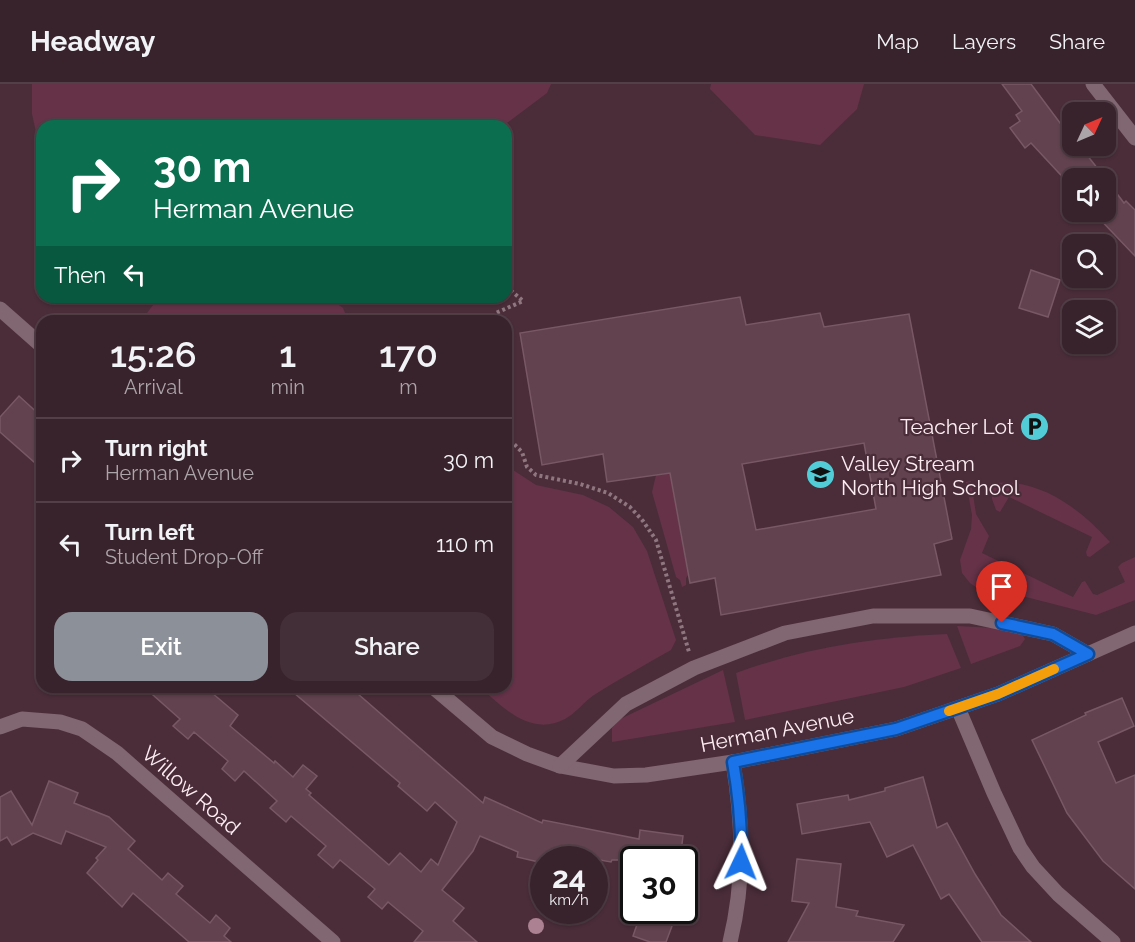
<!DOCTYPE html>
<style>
body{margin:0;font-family:Raleway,sans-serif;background:#432f37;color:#f1f3f6;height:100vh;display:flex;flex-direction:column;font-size:22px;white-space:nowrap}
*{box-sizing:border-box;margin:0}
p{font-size:20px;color:#aba4a9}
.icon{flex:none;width:33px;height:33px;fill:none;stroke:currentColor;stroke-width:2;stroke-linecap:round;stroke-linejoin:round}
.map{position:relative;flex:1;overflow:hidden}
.drawer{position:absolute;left:36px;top:231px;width:476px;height:378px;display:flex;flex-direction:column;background:#38222b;border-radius:18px;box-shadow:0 2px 4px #0004,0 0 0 2px #523f47}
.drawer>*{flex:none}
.hud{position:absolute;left:36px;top:36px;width:476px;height:183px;border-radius:18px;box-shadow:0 2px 4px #0004,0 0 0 2px #523f47;background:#0b6e4f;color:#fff;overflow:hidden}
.needle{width:39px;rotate:46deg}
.tools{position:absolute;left:1062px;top:18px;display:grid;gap:12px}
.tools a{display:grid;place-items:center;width:54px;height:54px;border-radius:12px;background:#38222b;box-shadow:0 2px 4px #0004,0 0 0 2px #523f47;font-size:30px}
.speed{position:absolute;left:530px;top:762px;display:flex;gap:12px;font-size:30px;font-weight:700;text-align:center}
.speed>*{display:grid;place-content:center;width:78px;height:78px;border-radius:50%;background:#38222b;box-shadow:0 2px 4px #0004,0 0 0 2px #523f47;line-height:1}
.speed small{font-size:15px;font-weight:400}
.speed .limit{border:3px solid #111;border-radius:9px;background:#fff;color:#111}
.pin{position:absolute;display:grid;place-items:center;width:51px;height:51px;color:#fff;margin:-62px -26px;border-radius:50% 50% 50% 0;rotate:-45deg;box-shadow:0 0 6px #0007}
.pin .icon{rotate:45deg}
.me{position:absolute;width:66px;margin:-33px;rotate:2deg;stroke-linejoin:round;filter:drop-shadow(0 0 4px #0008)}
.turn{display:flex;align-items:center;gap:21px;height:126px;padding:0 18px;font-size:27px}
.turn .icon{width:78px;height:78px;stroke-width:2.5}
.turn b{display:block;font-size:42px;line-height:51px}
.then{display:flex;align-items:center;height:57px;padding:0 18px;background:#0003;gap:12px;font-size:22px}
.eta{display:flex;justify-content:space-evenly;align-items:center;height:102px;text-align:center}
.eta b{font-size:36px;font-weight:600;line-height:42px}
.button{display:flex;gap:12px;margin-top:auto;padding:12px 18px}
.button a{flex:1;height:69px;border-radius:18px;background:#8c9099;color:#fff;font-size:24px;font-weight:600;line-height:69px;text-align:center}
.button a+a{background:#432f37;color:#f1f3f6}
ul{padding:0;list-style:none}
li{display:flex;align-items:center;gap:18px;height:84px;padding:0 18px;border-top:2px solid #523f47}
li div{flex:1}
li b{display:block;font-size:22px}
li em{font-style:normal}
header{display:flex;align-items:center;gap:36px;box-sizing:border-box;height:84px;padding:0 30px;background:#38222b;border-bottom:2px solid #523f47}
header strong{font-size:28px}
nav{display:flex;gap:33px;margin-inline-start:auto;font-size:21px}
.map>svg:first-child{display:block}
.green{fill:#653248}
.building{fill:#61424e;stroke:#795865;stroke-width:1.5;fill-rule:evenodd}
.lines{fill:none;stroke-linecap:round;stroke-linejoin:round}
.path{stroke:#8f7780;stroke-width:4;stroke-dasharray:3 3;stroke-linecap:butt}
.minor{stroke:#816771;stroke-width:15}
.tree{fill:#ac8192}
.route-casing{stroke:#114b97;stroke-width:15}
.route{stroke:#1a73e8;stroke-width:10}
.slow{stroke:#f59e0b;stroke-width:10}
.labels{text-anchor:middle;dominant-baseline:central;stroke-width:4.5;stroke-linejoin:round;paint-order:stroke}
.poi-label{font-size:21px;fill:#fdedf3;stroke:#4a2d39;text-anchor:end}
.street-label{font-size:21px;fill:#fdedf3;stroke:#4a2d39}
</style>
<header>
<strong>Headway</strong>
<nav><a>Map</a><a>Layers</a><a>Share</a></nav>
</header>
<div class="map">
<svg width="1135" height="858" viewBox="0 0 1135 858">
<rect width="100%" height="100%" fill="#4a2d39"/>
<g class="green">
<polygon points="32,0 551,0 547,9 503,42 42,42 42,75 32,30"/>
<polygon points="711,0 864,0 857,25 820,61 755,51 710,5"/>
<polygon points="166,213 328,213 343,224 348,237 141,237 153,221"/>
<path d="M513 386 536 401 583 411 609 423 633 443 647 467 676 556 671 566C645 581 619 595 594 611 584 618 576 629 565 635 531 653 503 624 480 603H506V388Z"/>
<polygon points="670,389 688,491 686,494 686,501 682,503 680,496 676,493 652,408 656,391"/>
<polygon points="971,397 976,430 989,452 982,469 1073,513 1082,498 1085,497 1093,510 1097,511 1125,498 1118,483 1122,479 1135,473 1135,516 1096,531 1026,513 980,506 970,499 962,489 960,476 971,445 972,431 966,398"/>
<path d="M990 399C998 399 1006 398 1014 399 1053 404 1085 430 1110 458L1090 473 1087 472 1086 468 1092 453 1009 413 1000 428 996 426 992 415Z"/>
<polygon points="957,542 1015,545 1021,549 1025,555 1020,562 971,580"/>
<path d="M947 550 961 584 904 603 745 636 736 589C804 564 875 553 947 550Z"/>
<polygon points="723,586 735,638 612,658 612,644 616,637"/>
</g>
<g class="building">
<polygon points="1002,0 1031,0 1072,55 1072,62 1077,62 1085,72 1087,71 1105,94 1072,94 1072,103 1031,59 1025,64 1010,44 1020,37 1016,31 1022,27"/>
<polygon points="1106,95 1124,119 1126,117 1135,126 1135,172 1093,128 1106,128"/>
<polygon points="1031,186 1060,196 1048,233 1019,224"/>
<path d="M740 213 746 241 820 229 824 243 909 230 952 455 934 460 941 491 721 531 715 494 690 499 670 389 607 398 603 370 542 381 520 249ZM864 359 876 425 756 446 742 380Z"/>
<polygon points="19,312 42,333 42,385 0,348 0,333"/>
<polygon points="144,603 205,603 238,631 230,642 274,679 275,677 293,693 303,681 317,692 306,705 311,709 309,711 389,781 400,769 421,788 431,775 438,781 457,738 435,718 427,727 398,702 400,699 287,603 350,603 483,719 485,713 542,739 543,736 639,755 640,746 683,752 680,776 612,776 611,778 578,772 577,776 543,776 543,779 517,773 518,768 480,752 473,767 442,806 464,824 453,837 477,858 414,858 423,847 388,818 382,825 368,813 375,805 340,776 333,784 318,771 326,762 291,732 286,738 270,724 277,717 244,687 235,697 222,685 228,677 194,648 188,655 173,642 180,635"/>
<polygon points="1122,614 1134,642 1098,658 1116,699 1135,691 1135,805 1103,777 1067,729 1032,656 1086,631 1085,629"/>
<polygon points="923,693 937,744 947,739 975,790 1001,831 1031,858 982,858 949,810 941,815 913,761 887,773 870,738 802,750 797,720 848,711 849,716 885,707 885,704"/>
<polygon points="49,697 78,709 74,719 109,733 135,757 128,765 162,796 168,789 183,802 176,810 210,839 216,831 230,844 224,852 231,858 189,858 133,809 122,823 87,789 98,776 96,774 106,763 66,747 61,760 33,749 12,761 7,753 0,757 0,713 11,707 32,741"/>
<polygon points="797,775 841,780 836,823 858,827 856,832 904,841 893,858 788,858 809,819 792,817"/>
<polygon points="642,826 678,826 666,858 650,858 633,852"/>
</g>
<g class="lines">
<g class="path">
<polyline points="497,234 496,229 523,217 506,202"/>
<polyline points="506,352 522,368 527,383 536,391 580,400 608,409 630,423 643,437 656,456 689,568"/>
</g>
<g class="minor">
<polyline points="1093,0 1135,54"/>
<polyline points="0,225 42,262"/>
<polyline points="433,603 492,653 527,670 560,682 614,692 646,691 733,678 896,645 998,610 1135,549"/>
<polyline points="958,624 994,709 1020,764 1033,783 1058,810 1113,858"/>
<polyline points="0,643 22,635 60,638 82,645 117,669 333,858"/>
<polyline points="560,682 626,620 694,584 785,549 873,532 970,532 1053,550 1088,570"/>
<path d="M730 858C745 797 743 739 733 678"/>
</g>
</g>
<circle class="tree" cx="536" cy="842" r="8"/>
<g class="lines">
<defs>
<path id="route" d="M741 778C742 743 739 712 733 678L896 645 998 610 1088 570 1053 550 1002 539"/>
</defs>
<use href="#route" class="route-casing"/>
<use href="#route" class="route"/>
<polyline class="slow" points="949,627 998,610 1054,585"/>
</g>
<defs>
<symbol id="parking-disc" viewBox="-11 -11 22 22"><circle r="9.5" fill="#52ccd6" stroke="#4a2d39"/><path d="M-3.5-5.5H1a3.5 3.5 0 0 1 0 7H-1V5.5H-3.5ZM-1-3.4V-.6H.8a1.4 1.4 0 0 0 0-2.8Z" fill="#111"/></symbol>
<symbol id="school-disc" viewBox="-11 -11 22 22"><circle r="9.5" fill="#52ccd6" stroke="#4a2d39"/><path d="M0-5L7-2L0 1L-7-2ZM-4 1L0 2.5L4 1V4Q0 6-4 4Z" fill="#111"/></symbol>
</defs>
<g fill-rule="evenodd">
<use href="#parking-disc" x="1018" y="326" width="33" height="33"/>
<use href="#school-disc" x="804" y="374" width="33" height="33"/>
</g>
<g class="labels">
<g class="poi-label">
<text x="1014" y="342">Teacher Lot</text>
<text x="841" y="379" text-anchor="start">Valley Stream<tspan x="841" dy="24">North High School</tspan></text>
</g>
<g class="street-label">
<text transform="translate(777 646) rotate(-11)">Herman Avenue</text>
<text transform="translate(191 706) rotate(41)">Willow Road</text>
</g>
</g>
</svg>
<div class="tools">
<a><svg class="needle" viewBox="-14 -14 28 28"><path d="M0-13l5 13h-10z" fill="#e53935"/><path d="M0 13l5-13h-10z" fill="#aba4a9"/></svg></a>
<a><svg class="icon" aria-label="sound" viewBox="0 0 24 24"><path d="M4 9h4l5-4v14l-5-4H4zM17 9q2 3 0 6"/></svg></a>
<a><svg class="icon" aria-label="search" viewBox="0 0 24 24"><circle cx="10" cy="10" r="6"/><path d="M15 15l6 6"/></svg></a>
<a><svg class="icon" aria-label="layers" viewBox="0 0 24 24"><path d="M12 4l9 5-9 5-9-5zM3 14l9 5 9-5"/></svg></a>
</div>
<div class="speed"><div>24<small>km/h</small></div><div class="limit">30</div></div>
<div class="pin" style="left:1002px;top:539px;background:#d93025"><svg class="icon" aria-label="arrive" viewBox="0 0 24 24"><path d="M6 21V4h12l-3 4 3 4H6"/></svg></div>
<svg class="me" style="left:741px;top:778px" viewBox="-20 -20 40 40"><path d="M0-17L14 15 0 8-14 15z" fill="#1a73e8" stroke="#fff" stroke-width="4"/></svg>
<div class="hud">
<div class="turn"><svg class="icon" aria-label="right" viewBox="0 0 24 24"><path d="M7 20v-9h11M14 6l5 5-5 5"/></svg><div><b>30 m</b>Herman Avenue</div></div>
<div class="then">Then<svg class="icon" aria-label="left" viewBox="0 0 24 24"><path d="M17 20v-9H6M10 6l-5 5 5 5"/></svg></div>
</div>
<section class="drawer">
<div class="eta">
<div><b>15:26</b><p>Arrival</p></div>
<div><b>1</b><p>min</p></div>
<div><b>170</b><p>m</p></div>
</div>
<ul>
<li><svg class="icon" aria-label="right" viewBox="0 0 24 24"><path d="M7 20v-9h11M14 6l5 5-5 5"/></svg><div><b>Turn right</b><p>Herman Avenue</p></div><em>30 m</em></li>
<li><svg class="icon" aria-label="left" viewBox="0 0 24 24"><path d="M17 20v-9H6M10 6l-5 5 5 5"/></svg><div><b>Turn left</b><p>Student Drop-Off</p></div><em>110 m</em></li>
</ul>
<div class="button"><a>Exit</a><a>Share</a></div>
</section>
</div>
